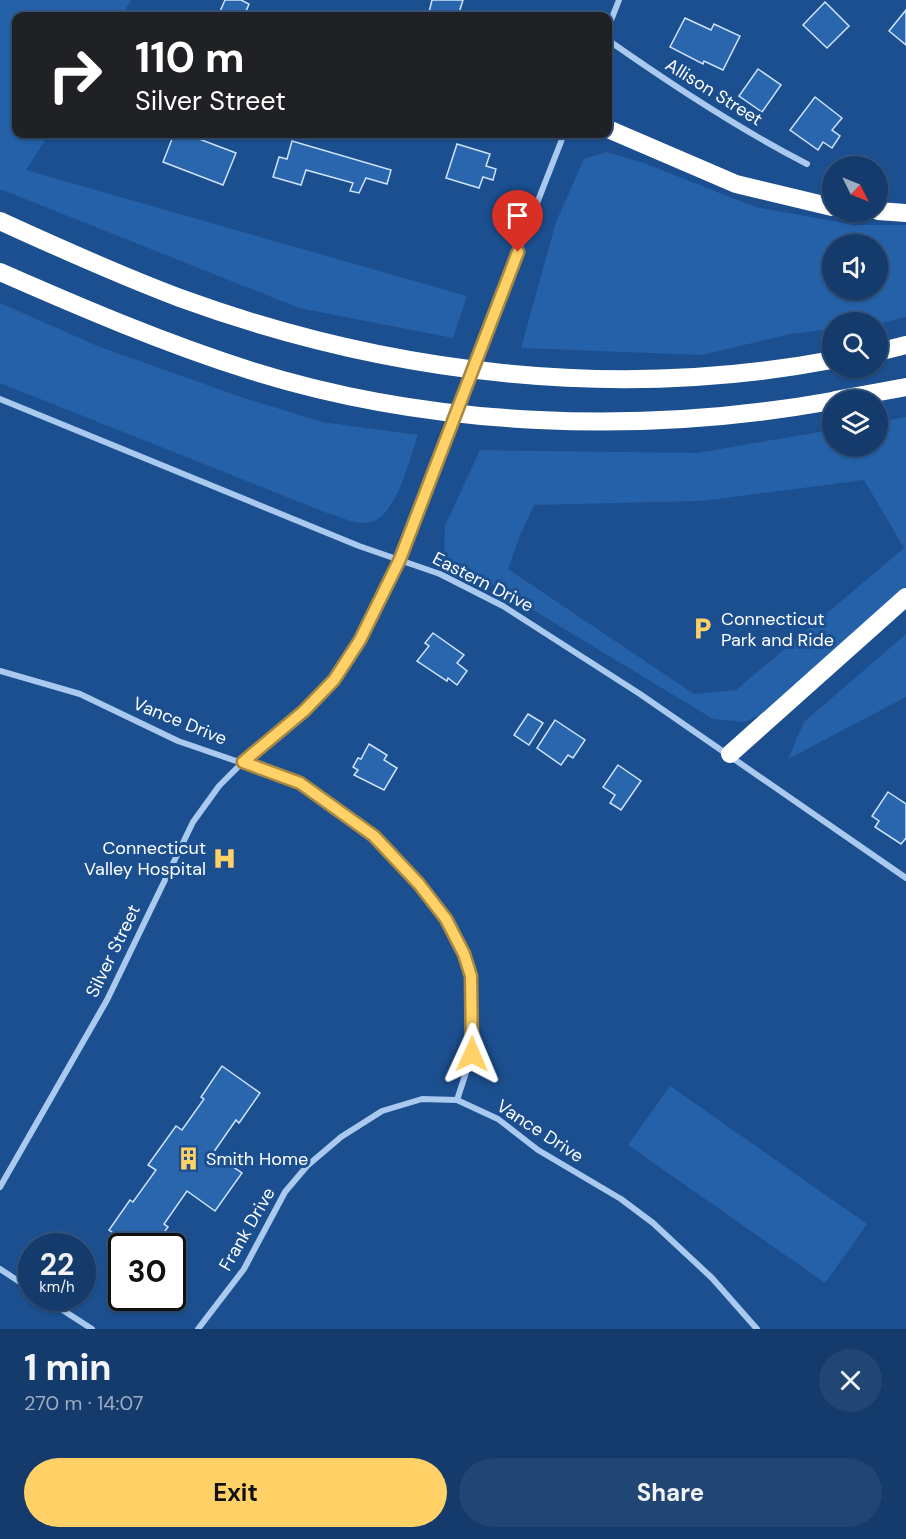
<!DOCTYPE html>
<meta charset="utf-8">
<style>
body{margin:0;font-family:"DM Sans",sans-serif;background:#214673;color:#f1f3f6;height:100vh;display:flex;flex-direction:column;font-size:22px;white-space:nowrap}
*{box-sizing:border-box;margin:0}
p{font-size:20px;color:#9dadc1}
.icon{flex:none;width:33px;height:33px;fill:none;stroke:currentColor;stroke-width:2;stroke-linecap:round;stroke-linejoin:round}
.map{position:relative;height:1329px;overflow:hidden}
.panel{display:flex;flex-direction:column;background:#143b6b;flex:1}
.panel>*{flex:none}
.banner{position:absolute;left:12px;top:12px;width:600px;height:126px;border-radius:12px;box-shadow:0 2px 4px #0004,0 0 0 2px #33557e;background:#202124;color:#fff;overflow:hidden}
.needle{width:39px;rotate:133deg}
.fabs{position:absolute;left:822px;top:156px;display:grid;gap:12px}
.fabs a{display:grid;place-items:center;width:66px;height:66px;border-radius:50%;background:#143b6b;box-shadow:0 2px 4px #0004,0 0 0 2px #33557e;font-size:30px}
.speed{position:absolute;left:18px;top:1233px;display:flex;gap:12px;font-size:30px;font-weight:700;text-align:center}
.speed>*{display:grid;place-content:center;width:78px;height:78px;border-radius:50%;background:#143b6b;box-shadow:0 2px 4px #0004,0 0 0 2px #33557e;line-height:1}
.speed small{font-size:15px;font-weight:400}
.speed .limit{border:3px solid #111;border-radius:9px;background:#fff;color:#111}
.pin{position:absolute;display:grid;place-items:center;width:51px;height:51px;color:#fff;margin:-62px -26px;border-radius:50% 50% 50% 0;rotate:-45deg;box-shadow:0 0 6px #0007}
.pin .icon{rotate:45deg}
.me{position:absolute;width:66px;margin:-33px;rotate:1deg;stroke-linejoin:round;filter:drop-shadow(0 0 4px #0008)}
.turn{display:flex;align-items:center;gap:21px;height:126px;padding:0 24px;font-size:27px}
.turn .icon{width:78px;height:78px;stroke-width:2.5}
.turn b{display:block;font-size:42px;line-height:51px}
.round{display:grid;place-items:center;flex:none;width:63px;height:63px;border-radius:32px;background:#214673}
.head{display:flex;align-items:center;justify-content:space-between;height:102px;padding:0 24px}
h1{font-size:36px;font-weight:700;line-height:45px}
.primary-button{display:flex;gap:12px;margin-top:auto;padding:12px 24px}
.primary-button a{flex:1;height:69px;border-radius:36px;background:#ffd166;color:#111;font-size:24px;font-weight:700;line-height:69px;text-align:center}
.primary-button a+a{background:#214673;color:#f1f3f6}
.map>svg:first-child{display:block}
.green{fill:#2461a8;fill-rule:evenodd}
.building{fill:#2a66ad;stroke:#cfe3fa;stroke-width:1.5}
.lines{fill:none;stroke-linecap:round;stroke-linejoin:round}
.minor{stroke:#a9c9ee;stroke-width:6}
.motorway{stroke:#fff;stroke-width:18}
.minor-bridge{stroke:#a9c9ee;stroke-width:6}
.route-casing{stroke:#a68842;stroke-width:15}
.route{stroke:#ffd166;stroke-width:10}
.labels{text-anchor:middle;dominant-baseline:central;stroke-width:6;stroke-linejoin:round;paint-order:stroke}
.street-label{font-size:18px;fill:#fff;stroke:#1b4f8f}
.poi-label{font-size:18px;fill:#fff;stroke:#1b4f8f;text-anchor:start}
</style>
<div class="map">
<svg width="906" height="1329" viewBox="0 0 906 1329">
<rect width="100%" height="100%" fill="#1b4f8f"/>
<g class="green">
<polygon points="0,0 131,0 121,16 16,16 16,134 49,134 26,170 467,296 453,338 299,308 0,189"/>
<path d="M606 152 644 163 755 207 855 225H906V317L878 324 832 322V329L791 334 702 355 521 348 556 222 584 159ZM832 244H878V290H832Z"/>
<path d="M0 303 100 347 244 398 322 422 418 435C409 459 396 524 364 523 352 523 338 516 327 513L0 383Z"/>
<path d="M906 417V588L760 715 745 722 713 719 444 556 445 526 480 450 696 453 832 430V446H878V422ZM864 480 904 548 736 690 694 694 508 569 519 538 534 505 701 501Z"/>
<polygon points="906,634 906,697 788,759 804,722"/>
<polygon points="670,1086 867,1224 825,1283 628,1145"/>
</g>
<g class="building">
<polygon points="225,0 241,0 249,4 244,16 218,16"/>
<polygon points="432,0 463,0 458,16 428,16"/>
<polygon points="825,2 849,26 827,48 803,25"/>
<polygon points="906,10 906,45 889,31"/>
<polygon points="685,18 711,30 714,24 740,36 723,70 704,61 703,64 670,47"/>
<polygon points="758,69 781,85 762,112 739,96"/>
<polygon points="815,97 842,118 832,130 840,136 832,148 823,142 818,150 790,130"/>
<polygon points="174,134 186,134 236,153 223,185 163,162"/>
<polygon points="292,141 391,170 387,184 366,178 359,193 350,191 353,183 306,170 301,185 273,177 279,157 287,159"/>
<polygon points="457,144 490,154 486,166 496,169 493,180 483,177 479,188 446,178"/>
<polygon points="433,633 464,655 457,663 467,671 457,685 448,678 447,681 417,661 429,646 425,643"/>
<polygon points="528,714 543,723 529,745 514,735"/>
<polygon points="555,720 585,740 573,758 568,755 561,765 537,748"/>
<polygon points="369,744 387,755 384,760 397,768 384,790 354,775 358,770 353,767 358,758 361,759"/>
<polygon points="618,765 641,781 621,810 610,803 615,795 603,787"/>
<polygon points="888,792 906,804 906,838 901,844 875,827 879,821 872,816"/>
<polygon points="222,1066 260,1093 239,1123 236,1120 213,1153 242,1173 215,1211 187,1191 164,1224 168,1227 154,1246 132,1246 109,1230 130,1200 133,1202 156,1170 148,1165 176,1126 182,1130 204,1099 201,1097"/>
</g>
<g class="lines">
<g class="minor">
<polyline points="608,28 619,0"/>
<path d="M608 40C672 85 737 128 807 164"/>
<polyline points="495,311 564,134"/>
<polyline points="0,399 359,546 440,574 503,606 640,694 906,878"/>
<polyline points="0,671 80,694 178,741 300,783 374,835 419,883 446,919 464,954 471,976 472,1054 457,1100"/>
<polyline points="0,1187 107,1000 193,822 219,786 243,762 304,711 334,680 360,640 400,559 428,486"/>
<polyline points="0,1269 32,1290"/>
<polyline points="44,1298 92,1329"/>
<polyline points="198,1329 244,1269 285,1192 307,1166 341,1137 382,1111 422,1099 457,1100 498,1119 538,1150 621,1199 653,1223 712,1278 757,1329"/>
</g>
<g class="motorway">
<polyline points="608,129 736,184 832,207"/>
<polyline points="878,211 906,213"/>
<path d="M0 221C59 248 119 275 180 298 388 374 614 401 832 360"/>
<path d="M0 272C82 308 164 343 249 370 433 428 643 435 832 401"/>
<polyline points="878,352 906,345"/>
<polyline points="835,400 906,387"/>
<polyline points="730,754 906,597"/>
</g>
<polyline class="minor-bridge" points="428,486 495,311"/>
</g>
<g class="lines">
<defs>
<polyline id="route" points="472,1054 471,976 464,954 446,919 419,884 374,836 300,783 243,762 304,711 334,680 360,640 400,559 518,252"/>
</defs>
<use href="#route" class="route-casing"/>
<use href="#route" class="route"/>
</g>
<defs>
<symbol id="parking-bare" viewBox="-9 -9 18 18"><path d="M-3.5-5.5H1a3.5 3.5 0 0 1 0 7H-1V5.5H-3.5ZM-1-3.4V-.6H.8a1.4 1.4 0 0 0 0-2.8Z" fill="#ffd166" stroke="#1b4f8f" stroke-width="2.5" paint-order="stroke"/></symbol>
<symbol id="hospital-bare" viewBox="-9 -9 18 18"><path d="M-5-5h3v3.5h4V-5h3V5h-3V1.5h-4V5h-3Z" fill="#ffd166" stroke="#1b4f8f" stroke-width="2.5" paint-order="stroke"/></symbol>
<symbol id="building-bare" viewBox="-9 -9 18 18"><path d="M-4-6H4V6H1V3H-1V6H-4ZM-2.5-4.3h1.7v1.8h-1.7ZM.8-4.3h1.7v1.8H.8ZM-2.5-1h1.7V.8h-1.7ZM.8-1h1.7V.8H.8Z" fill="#ffd166" stroke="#1b4f8f" stroke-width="2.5" paint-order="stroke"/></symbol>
</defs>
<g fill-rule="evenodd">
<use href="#parking-bare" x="686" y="612" width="33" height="33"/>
<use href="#hospital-bare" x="208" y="842" width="33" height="33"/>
<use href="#building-bare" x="172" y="1142" width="33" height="33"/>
</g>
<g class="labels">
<g class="street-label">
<text transform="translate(714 92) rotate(32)">Allison Street</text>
<text transform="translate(483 582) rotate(27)">Eastern Drive</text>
<text transform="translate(180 721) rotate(22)">Vance Drive</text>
<text transform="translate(113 951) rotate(-64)">Silver Street</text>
<text transform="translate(540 1131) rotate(33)">Vance Drive</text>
<text transform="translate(247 1229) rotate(-60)">Frank Drive</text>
</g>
<g class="poi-label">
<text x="721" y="619">Connecticut<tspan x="721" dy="21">Park and Ride</tspan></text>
<text x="206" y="848" text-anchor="end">Connecticut<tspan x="206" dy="21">Valley Hospital</tspan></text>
<text x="206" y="1159">Smith Home</text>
</g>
</g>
</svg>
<div class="fabs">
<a><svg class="needle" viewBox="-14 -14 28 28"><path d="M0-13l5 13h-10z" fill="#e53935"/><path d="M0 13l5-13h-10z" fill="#9dadc1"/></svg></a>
<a><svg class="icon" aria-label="sound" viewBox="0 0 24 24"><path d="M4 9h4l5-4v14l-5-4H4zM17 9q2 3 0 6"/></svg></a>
<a><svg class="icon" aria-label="search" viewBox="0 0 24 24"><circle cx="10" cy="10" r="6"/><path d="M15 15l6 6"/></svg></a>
<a><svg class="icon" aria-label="layers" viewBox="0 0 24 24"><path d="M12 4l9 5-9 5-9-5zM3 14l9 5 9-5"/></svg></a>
</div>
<div class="speed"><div>22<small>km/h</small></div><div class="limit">30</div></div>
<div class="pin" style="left:518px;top:252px;background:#d93025"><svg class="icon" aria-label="arrive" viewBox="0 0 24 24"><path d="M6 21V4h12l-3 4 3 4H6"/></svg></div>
<svg class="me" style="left:472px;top:1054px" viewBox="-20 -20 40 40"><path d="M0-17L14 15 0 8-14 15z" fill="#ffd166" stroke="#fff" stroke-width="4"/></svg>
<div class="banner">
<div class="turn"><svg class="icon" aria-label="right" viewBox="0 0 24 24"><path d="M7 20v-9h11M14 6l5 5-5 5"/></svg><div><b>110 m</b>Silver Street</div></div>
</div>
</div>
<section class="panel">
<div class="head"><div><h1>1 min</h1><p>270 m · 14:07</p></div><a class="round"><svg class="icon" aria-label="close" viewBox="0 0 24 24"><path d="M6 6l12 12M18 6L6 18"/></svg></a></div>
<div class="primary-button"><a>Exit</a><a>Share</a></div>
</section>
